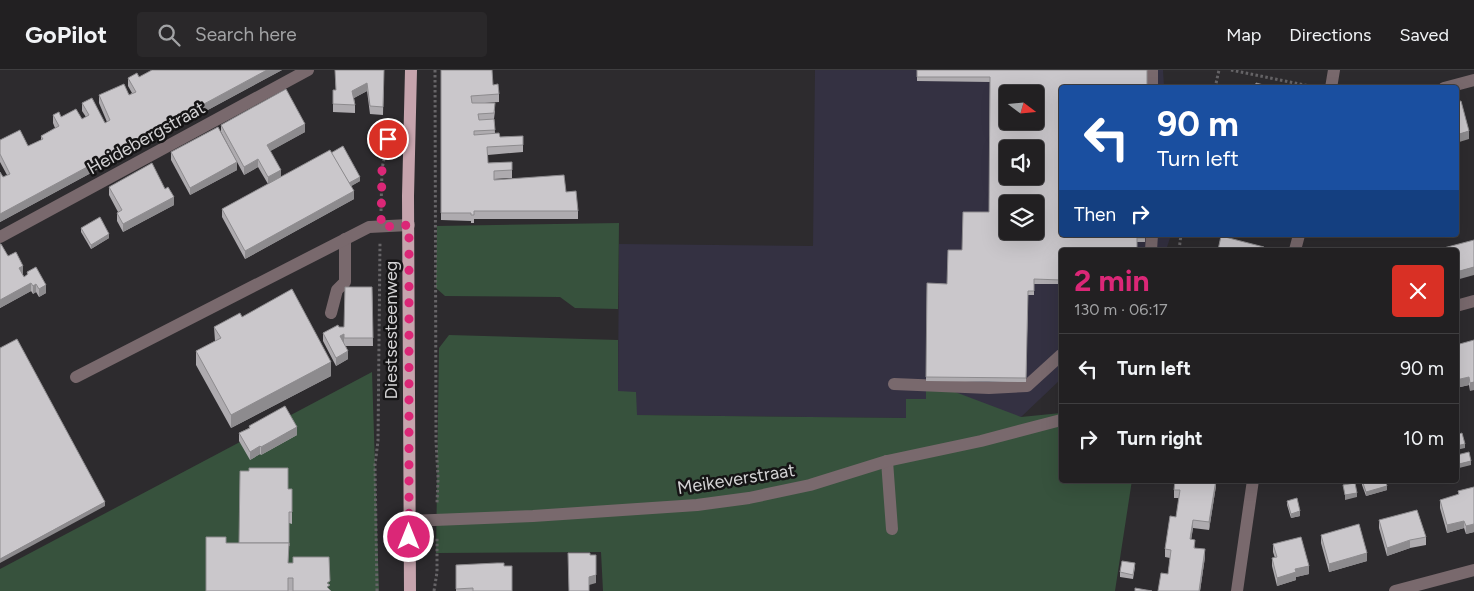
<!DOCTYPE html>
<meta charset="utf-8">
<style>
body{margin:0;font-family:Figtree,sans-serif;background:#2a282a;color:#f1f3f6;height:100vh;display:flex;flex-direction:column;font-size:19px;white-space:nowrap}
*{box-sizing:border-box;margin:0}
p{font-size:16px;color:#a2a3a5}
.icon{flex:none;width:28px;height:28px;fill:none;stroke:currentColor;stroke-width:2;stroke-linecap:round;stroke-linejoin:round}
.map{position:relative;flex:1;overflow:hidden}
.details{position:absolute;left:1059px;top:178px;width:400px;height:235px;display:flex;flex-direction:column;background:#222022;border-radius:5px;box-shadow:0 5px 20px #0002,0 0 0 1px #3f3e40}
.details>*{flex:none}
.top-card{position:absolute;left:1059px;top:15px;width:400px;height:152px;border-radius:5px;box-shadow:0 5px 20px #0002,0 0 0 1px #3f3e40;background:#1a4fa0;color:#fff;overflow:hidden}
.needle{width:32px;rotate:106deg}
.tools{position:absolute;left:999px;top:15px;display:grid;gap:10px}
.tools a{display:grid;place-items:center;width:45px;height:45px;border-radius:5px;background:#222022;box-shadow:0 5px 20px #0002,0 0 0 1px #3f3e40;font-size:25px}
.pin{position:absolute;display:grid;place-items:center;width:42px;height:42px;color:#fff;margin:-21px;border:2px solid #fff;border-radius:50%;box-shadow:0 1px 5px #0007}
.me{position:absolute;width:55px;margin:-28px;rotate:0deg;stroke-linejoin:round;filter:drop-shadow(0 0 4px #0008)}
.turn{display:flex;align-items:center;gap:18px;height:105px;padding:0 15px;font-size:22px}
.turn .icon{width:65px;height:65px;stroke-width:2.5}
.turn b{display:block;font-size:35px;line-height:42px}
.then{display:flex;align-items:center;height:48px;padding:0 15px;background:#0003;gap:10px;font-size:19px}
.round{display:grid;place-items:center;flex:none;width:52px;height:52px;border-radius:5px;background:#2a282a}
.headline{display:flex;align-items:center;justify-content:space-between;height:85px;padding:0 15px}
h1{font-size:30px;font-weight:700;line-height:38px;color:#db2777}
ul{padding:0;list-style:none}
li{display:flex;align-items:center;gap:15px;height:70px;padding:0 15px;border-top:1px solid #3f3e40}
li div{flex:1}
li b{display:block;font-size:19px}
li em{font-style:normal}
header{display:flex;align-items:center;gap:30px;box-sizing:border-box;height:70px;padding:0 25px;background:#222022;border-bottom:1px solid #3f3e40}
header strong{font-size:24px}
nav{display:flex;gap:28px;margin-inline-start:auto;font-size:18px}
.search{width:350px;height:45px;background:#2a282a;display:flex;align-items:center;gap:12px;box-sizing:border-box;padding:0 18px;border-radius:5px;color:#a2a3a5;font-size:19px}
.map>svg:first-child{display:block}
.commercial{fill:#343142;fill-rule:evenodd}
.green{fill:#37523d}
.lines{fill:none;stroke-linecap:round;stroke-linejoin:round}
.path{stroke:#666467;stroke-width:3;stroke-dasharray:2.5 2.5;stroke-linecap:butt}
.minor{stroke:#79696d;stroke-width:12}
.major{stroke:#c6a4ad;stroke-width:12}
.wall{fill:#aeabaf}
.shaded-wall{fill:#8d8b8e}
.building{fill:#cac7cb;stroke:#8d8b8e;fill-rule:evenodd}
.route{stroke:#db2777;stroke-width:9;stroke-dasharray:0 16.2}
.labels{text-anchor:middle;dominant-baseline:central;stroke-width:5;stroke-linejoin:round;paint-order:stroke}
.street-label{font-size:18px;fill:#d3d2d4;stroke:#151415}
</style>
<header>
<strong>GoPilot</strong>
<div class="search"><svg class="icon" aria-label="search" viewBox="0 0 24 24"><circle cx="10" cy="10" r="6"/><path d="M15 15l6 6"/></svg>Search here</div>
<nav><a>Map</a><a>Directions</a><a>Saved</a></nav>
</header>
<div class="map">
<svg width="1474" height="521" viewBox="0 0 1474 521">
<rect width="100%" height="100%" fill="#2d2b2e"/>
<path class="commercial" d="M815 0H1163L1164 17 1061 18V165H1171L1166 180H1061V309L1021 347 906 329V348L636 345 618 321 619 174 813 176ZM1008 24H1035V51H1008ZM1008 79H1035V106H1008ZM1008 134H1035V161H1008Z"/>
<g class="green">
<polygon points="619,153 618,239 575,238 560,227 445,226 436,218 437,156"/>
<polygon points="449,265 618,270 618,321 636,322 637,345 906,348 906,329 926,329 926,311 1021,347 1061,343 1061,410 1132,410 1115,521 603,521 601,482 436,483 439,278"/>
<polygon points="372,302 379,521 0,521 0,499"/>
</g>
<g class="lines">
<g class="path">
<polyline points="435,0 436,371 438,408 437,433"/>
<polyline points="1231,0 1314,17"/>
<polyline points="1215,18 1219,0"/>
<polyline points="381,141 382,99 391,53"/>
<polyline points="1179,180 1181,165"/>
<polyline points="377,521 375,395 378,371 380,172"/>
<polyline points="434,521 437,502 437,467"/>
</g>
<g class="minor">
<polyline points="1152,18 1152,0"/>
<polyline points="1331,18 1334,0"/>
<polyline points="1444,18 1474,10"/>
<polyline points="0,167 308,0"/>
<polyline points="1151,180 1152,165"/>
<polyline points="1295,180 1299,165"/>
<polyline points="1456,236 1474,231"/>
<polyline points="331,243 337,220 345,212 345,169"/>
<polyline points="76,307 369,157 409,155"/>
<polyline points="894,314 989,318 1027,316 1061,285"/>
<polyline points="887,391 892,459"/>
<polyline points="409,451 533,446 697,435 749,428 810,415 887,391 981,371 1061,350"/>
<polyline points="1237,521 1253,410"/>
<polyline points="1395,521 1474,500"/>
</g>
<polyline class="major" points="410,521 408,126 411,0"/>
</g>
<g class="wall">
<polygon points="282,0 0,152 0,102 3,107 7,105 0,92 0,70 28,76 41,70 41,66 55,58 53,53 53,45 82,49 86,47 82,41 82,33 105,53 107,52 99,33 99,25 129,25 132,23 128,16 128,8"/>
<polygon points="335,0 384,0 383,45 370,44 367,21 354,28 355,35 355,43 333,42 333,20 336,20"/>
<polygon points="441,0 493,15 499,24 499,32 485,33 495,41 494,49 495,63 500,67 523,66 523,82 488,85 488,93 512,92 512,108 494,109 566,122 578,141 578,149 474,149 474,153 471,153 471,151 441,150"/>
<polygon points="917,0 1147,0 1145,172 1137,172 1061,180 1061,214 1034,214 1034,225 1028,225 1026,312 926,311 927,213 947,214 962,180 989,142 990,12 917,11"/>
<polygon points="221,55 305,62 270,81 281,107 331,83 360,111 351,116 354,129 245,189 222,147 222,139 268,114 258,97 244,105 221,62"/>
<polygon points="171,82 237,100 190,125 171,90"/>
<polygon points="109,117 165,119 174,135 123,162 117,151 117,143 118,142 109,125"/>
<polygon points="81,158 109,168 91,179 81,162"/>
<polygon points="0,174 8,186 23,204 22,204 24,207 27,205 27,202 46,223 39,227 36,222 33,224 31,221 0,238"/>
<polygon points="372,217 373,276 346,276 348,289 336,296 323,271 323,263 339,257 344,257"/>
<polygon points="242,247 331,306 231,358 196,295 196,281 215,271 214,257"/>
<polygon points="1474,270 1470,321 1469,315 1456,318"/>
<polygon points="249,356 297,365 261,385 260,384 250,390 239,371 239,363 249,358"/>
<polygon points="1362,410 1387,420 1366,426 1362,415"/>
<polygon points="1216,416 1209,460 1193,458 1191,470 1195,478 1205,487 1200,521 1158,521 1168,504 1170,488 1165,487 1165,479 1176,447 1179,428 1174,428 1174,420"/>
<polygon points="1474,417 1474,462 1466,464 1464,458 1447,463 1440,438 1440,430 1458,425 1458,421"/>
<polygon points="288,419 292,419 292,454 289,453 288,493 331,521 206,521 226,473 239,473"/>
<polygon points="1287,431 1300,446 1291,448 1287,435"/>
<polygon points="1379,450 1426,467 1426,475 1410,478 1387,486 1379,458"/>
<polygon points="1321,465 1367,491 1329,502 1321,473"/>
<polygon points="1273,474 1309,504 1296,507 1296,510 1277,516 1272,496 1272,488 1275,488 1273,482"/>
<polygon points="456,495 504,496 512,521 456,521"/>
<polygon points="1135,497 1133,509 1120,507 1120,502"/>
</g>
<g class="shaded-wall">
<polygon points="267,0 282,0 0,152 0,144"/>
<polygon points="367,13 367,21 352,29 352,21"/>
<polygon points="305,54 305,62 267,83 267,75"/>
<polygon points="1469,61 1469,69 1456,73 1456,65"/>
<polygon points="258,89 258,97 244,105 244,97"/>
<polygon points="237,92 237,100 190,125 190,118"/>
<polygon points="281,100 281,108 268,115 268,107"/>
<polygon points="360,107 360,111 348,118 348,113"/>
<polygon points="354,121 354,129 245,189 245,181"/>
<polygon points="174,127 174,135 123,162 123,154"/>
<polygon points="109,164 109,168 91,179 91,175"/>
<polygon points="23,196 23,204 19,206 19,198"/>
<polygon points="1474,197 1474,205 1456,210 1456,202"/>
<polygon points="31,213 31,221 0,238 0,230"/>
<polygon points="36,214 36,222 33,224 33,216"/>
<polygon points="46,215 46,223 39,227 39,219"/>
<polygon points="344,264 344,272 340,274 340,266"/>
<polygon points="348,281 348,289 336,296 336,288"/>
<polygon points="331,292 331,306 231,358 231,345"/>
<polygon points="1469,307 1469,315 1456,318 1456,310"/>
<polygon points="1474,312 1474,320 1470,321 1470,313"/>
<polygon points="297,357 297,365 261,385 261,377"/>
<polygon points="1465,374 1465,378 1456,380 1456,376"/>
<polygon points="260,376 260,384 250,390 250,382"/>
<polygon points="1471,391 1471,395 1459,398 1459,394"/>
<polygon points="1216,410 1216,416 1209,460 1209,452"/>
<polygon points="1387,416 1387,420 1366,426 1366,422"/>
<polygon points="1357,423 1357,427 1345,430 1345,425"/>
<polygon points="105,432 105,436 0,493 0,489"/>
<polygon points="1300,441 1300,446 1291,448 1291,444"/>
<polygon points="1193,450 1193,458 1190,477 1190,469"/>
<polygon points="1464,451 1464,458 1447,463 1447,455"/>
<polygon points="1474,454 1474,462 1466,464 1466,456"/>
<polygon points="1410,470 1410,478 1387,486 1387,478"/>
<polygon points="1205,479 1205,487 1200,521 1199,521"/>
<polygon points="1367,483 1367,491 1329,502 1329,494"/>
<polygon points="1309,496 1309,504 1296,507 1296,510 1277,516 1277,508 1295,499"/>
<polygon points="596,505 596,513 589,515 589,507"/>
</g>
<g class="building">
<polygon points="152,0 267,0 0,144 0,102 3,107 10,104 0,84 0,70 20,60 28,76 43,69 41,66 59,56 53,45 59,42 61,47 76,39 82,49 89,45 82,33 92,28 105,53 110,50 99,25 124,14 129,25 136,22 128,8 137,3 139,7"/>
<polygon points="335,0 384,0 383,37 370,36 367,13 352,21 355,35 333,34 333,20 336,20"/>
<polygon points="441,0 492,0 493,15 498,14 499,24 471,26 472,33 495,33 494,43 478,44 479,50 494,49 495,60 474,61 474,65 499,63 500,67 523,66 523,75 487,77 488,93 512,92 512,100 494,101 494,110 564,105 566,122 576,121 578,141 474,141 474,145 471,145 471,143 441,143"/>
<path d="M917 0H1147V18H1061V165H1145V168H1137V180H1061V210L1034 209V221H1028L1026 308 926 307 927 213 947 214 948 180H962L963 142H989L990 7H917ZM1008 24H1035V51H1008ZM1008 79H1035V106H1008ZM1008 134H1035V161H1008Z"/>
<polygon points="1256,13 1275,18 1255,18"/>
<polygon points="286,19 305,54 267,75 281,100 268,107 258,89 244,97 221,55"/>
<polygon points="1461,31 1469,61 1456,65 1456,32"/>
<polygon points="218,57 237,92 190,118 171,82"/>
<polygon points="343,76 360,107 349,113 331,83"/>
<polygon points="330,80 354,121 245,181 222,139"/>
<polygon points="152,93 165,119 168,117 174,127 123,154 117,143 122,140 109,117"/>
<polygon points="100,147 109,164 91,175 81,158"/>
<polygon points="1221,166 1264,177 1264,180 1218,180"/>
<polygon points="1474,170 1474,197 1456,202 1456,180 1436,180"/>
<polygon points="0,174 1,174 8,186 16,182 23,196 19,198 24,207 28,204 27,202 36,197 46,215 39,219 36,214 33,216 31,213 0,230"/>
<polygon points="345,217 372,217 373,268 344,268 344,264 340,266 348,281 336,288 323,263 338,255 339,257 344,257"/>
<polygon points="292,219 331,292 231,345 196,281 221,268 214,257 240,243 242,247"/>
<polygon points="17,269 105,432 0,489 0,278"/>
<polygon points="1474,270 1474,312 1470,313 1469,307 1456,310 1456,275"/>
<polygon points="285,336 297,357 261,377 260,376 250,382 239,363 250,358 249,356"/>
<polygon points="1462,363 1465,374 1456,376 1456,365"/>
<polygon points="1469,382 1471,391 1459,394 1457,385"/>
<polygon points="249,398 288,398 288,419 292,419 292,442 289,442 289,476 289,473 239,473 240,401 249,401"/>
<polygon points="1175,410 1216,410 1209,452 1193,450 1190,469 1195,470 1194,478 1205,479 1199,521 1158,521 1161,503 1168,504 1171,480 1165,479 1170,446 1176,447 1180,420 1174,420"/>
<polygon points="1362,410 1385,410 1387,416 1366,422"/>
<polygon points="1355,413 1357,423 1345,425 1343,415"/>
<polygon points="1474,417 1474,454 1466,456 1464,451 1447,455 1440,430 1459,424 1458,421"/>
<polygon points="1297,428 1300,441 1291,444 1287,431"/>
<polygon points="1417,440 1426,467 1410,470 1387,478 1379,450"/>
<polygon points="1359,454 1367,483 1329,494 1321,465"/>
<polygon points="206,467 226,467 226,473 289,473 288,493 293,493 293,487 329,487 330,511 327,513 330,515 327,517 331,521 293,521 293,508 288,508 288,521 206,521"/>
<polygon points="1301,467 1309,496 1295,499 1296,502 1277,508 1272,488 1277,487 1273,474"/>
<polygon points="568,483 590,483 590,485 596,485 596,505 589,507 589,521 569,521"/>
<polygon points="1122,491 1135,493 1133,505 1120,502"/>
<polygon points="497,493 504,493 504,496 512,496 512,521 473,521 473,518 456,519 456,495"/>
<polygon points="1135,518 1152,521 1135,521"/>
</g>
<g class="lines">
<polyline class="route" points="388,69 382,99 381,157 409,155 409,467"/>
</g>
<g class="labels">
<g class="street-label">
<text transform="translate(146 68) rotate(-29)">Heidebergstraat</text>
<text transform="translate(391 260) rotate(-90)">Diestsesteenweg</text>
<text transform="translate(736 409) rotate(-9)">Meikeverstraat</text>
</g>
</g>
</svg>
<div class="tools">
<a><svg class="needle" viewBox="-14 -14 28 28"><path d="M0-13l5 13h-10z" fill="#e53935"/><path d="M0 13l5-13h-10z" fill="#a2a3a5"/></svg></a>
<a><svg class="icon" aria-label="sound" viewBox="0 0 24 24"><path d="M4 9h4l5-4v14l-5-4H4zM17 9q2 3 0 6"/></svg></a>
<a><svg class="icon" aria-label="layers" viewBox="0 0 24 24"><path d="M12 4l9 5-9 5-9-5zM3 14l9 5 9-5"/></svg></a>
</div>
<div class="pin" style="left:388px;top:69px;background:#d93025"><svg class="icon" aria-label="arrive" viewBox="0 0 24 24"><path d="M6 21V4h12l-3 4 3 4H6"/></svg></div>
<svg class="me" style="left:409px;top:467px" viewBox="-20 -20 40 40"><circle r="17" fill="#db2777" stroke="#fff" stroke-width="3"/><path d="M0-11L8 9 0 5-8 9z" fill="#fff"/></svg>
<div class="top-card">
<div class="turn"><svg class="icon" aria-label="left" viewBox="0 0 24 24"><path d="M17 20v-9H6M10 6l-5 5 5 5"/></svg><div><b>90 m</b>Turn left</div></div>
<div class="then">Then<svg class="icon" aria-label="right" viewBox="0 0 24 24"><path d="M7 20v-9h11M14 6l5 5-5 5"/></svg></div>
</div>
<section class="details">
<div class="headline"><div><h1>2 min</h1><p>130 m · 06:17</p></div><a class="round" style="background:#d93025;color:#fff"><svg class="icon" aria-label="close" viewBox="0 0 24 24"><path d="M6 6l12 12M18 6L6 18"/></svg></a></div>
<ul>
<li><svg class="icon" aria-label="left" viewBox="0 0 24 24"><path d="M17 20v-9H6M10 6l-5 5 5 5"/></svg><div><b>Turn left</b></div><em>90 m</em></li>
<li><svg class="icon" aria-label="right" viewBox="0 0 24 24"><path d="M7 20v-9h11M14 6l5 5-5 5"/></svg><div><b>Turn right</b></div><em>10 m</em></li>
</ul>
</section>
</div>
